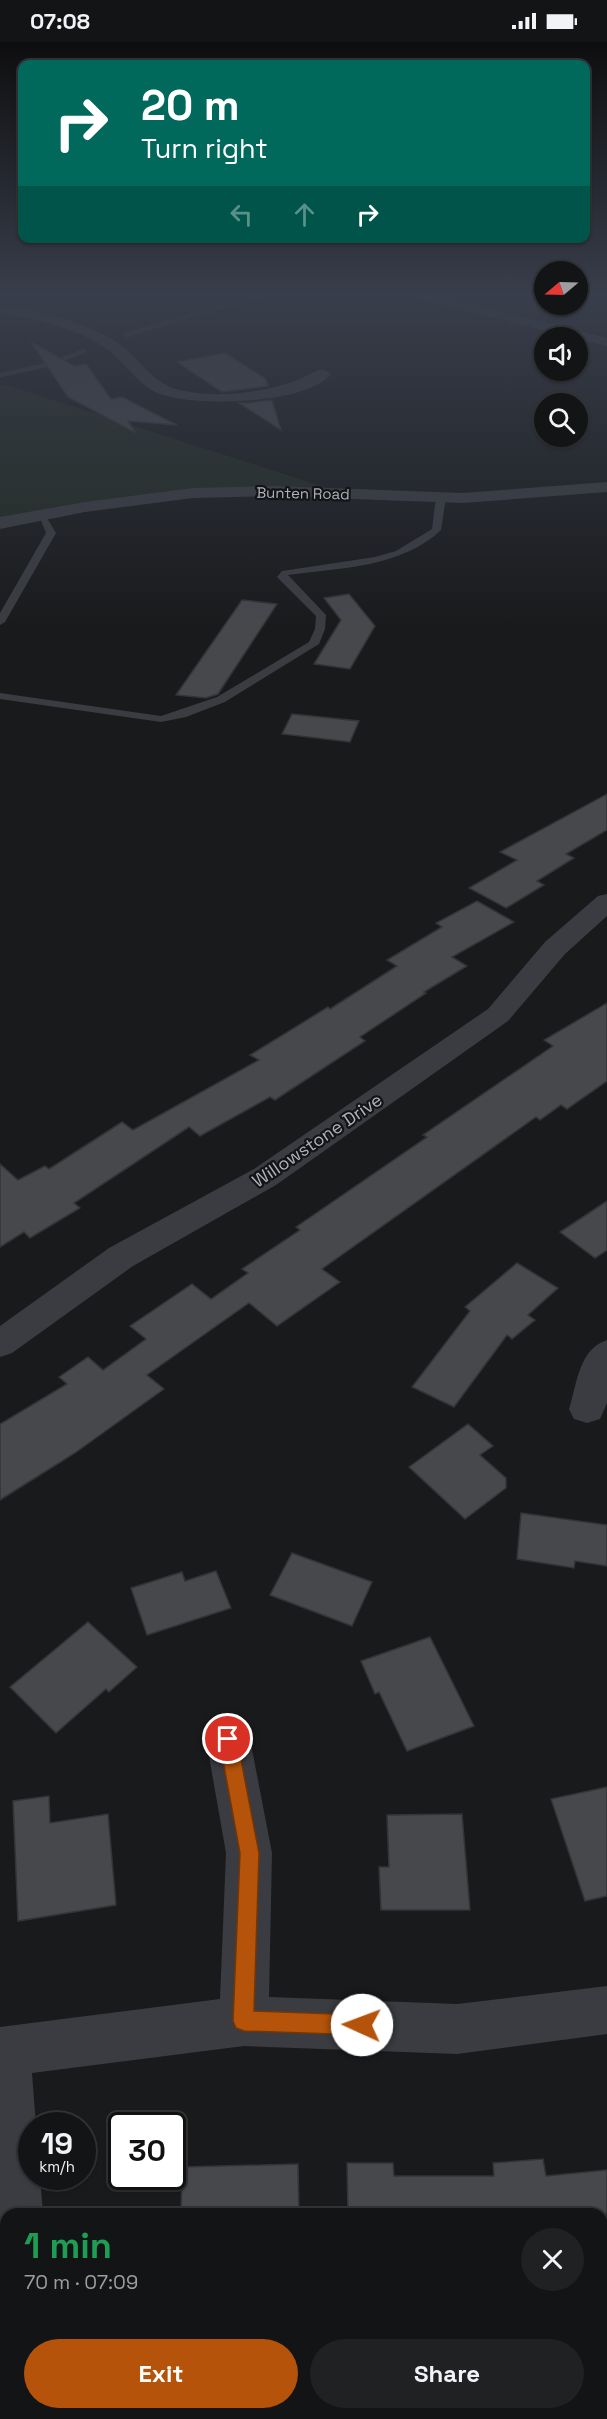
<!DOCTYPE html>
<meta charset="utf-8">
<style>
body{margin:0;font-family:"Space Grotesk",sans-serif;background:#202122;color:#f1f3f6;height:100vh;display:flex;flex-direction:column;font-size:22px;white-space:nowrap}
*{box-sizing:border-box;margin:0}
p{font-size:20px;color:#9d9ea0}
.icon{flex:none;width:33px;height:33px;fill:none;stroke:currentColor;stroke-width:2;stroke-linecap:round;stroke-linejoin:round}
.map{position:relative;flex:1;overflow:hidden}
.panel{position:absolute;left:0px;top:2166px;width:608px;height:212px;display:flex;flex-direction:column;background:#131415;border-radius:18px 18px 0 0;box-shadow:0 2px 4px #0004,0 0 0 2px #323334}
.panel>*{flex:none}
.banner{position:absolute;left:18px;top:18px;width:572px;height:183px;border-radius:12px;box-shadow:0 2px 4px #0004,0 0 0 2px #323334;background:#00695c;color:#fff;overflow:hidden}
.needle{width:39px;rotate:251deg}
.controls{position:absolute;left:534px;top:219px;display:grid;gap:12px}
.controls a{display:grid;place-items:center;width:54px;height:54px;border-radius:50%;background:#131415;box-shadow:0 2px 4px #0004,0 0 0 2px #323334;font-size:30px}
.speed{position:absolute;left:18px;top:2070px;display:flex;gap:12px;font-size:30px;font-weight:700;text-align:center}
.speed>*{display:grid;place-content:center;width:78px;height:78px;border-radius:50%;background:#131415;box-shadow:0 2px 4px #0004,0 0 0 2px #323334;line-height:1}
.speed small{font-size:15px;font-weight:400}
.speed .limit{border:3px solid #111;border-radius:9px;background:#fff;color:#111}
.pin{position:absolute;display:grid;place-items:center;width:51px;height:51px;color:#fff;margin:-26px;border:3px solid #fff;border-radius:50%;box-shadow:0 2px 6px #0007}
.me{position:absolute;width:66px;margin:-33px;rotate:272deg;stroke-linejoin:round;filter:drop-shadow(0 0 4px #0008)}
.turn{display:flex;align-items:center;gap:21px;height:126px;padding:0 24px;font-size:27px}
.turn .icon{width:78px;height:78px;stroke-width:2.5}
.turn b{display:block;font-size:42px;line-height:51px}
.lanes{display:flex;align-items:center;height:57px;padding:0 24px;background:#0003;justify-content:center;gap:30px;direction:ltr}
.lanes .off{opacity:.35}
.round{display:grid;place-items:center;flex:none;width:63px;height:63px;border-radius:32px;background:#202122}
.summary{display:flex;align-items:center;justify-content:space-between;height:102px;padding:0 24px}
h1{font-size:36px;font-weight:600;line-height:45px;color:#1e9e55}
.action{display:flex;gap:12px;margin-top:auto;padding:12px 24px}
.action a{flex:1;height:69px;border-radius:36px;background:#b45309;color:#fff;font-size:24px;font-weight:600;line-height:69px;text-align:center}
.action a+a{background:#202122;color:#f1f3f6}
.status{display:flex;justify-content:space-between;align-items:center;height:42px;padding:0 30px;background:#131415;direction:ltr}
.status svg{height:16px;fill:currentColor}
.map>svg:first-child{display:block}
.green{fill:#212a22}
.lines{fill:none;stroke-linecap:round;stroke-linejoin:round}
.stream{stroke:#2f3a40;stroke-width:4.5}
.building{fill:#46484c;stroke:#333438;stroke-width:1.5}
.service{fill:#3a3c41;fill-rule:evenodd}
.minor{fill:#3a3c41;fill-rule:evenodd}
.tertiary{fill:#3a3c41;fill-rule:evenodd}
.route{fill:#b45309;stroke:#753606;stroke-width:1.5}
.labels{text-anchor:middle;dominant-baseline:central;stroke-width:4.5;stroke-linejoin:round;paint-order:stroke}
.far-street-label{font-size:15px;fill:#acb2bb;stroke:#141417}
.street-label{font-size:18px;fill:#acb2bb;stroke:#141417}
</style>
<div class="status"><b>07:08</b><svg viewBox="0 0 49 12"><path d="M0 12V9h3v3zM5 12V6h3v6zM10 12V3h3v9zM15 12V0h3v12zM26 1h20v11H26zM47 4h2v5h-2z"/></svg></div>
<div class="map">
<svg width="607" height="2377" viewBox="0 0 607 2377">
<rect width="100%" height="100%" fill="#191a1c"/>
<polygon class="green" points="0,343 9,344 337,449 194,446 0,483"/>
<g class="lines">
<g class="stream">
<polyline points="126,293 265,252"/>
<polyline points="0,333 47,323 84,309"/>
</g>
</g>
<g class="building">
<polygon points="31,300 74,324 86,322 111,357 122,355 177,383 128,379 136,391 68,355"/>
<polygon points="225,311 266,337 268,344 222,350 177,320"/>
<polygon points="272,358 281,388 239,361 247,361"/>
<polygon points="349,552 375,584 350,627 314,622 341,578 324,556"/>
<polygon points="242,558 277,562 218,652 206,656 176,653"/>
<polygon points="292,672 359,679 350,700 282,692"/>
<polygon points="607,752 607,788 566,812 574,816 537,839 544,843 506,866 469,846 517,818 500,810"/>
<polygon points="477,859 514,880 452,915 467,924 424,950 426,951 360,995 365,999 275,1058 270,1055 200,1094 189,1085 74,1161 80,1166 30,1196 24,1190 0,1205 0,1122 18,1138 45,1124 49,1127 122,1080 133,1088 259,1018 250,1013 328,965 330,967 397,924 387,918 442,885 436,881"/>
<polygon points="607,961 607,1039 567,1067 561,1063 540,1078 536,1075 322,1227 340,1240 277,1284 249,1261 147,1333 164,1347 75,1411 0,1458 0,1382 67,1342 59,1335 88,1315 103,1328 146,1297 130,1284 192,1242 211,1257 248,1231 242,1227 300,1188 296,1185 427,1095 423,1093 553,1004 544,998"/>
<polygon points="607,1159 607,1208 595,1216 560,1190"/>
<polygon points="517,1221 558,1246 528,1273 535,1278 512,1297 507,1293 454,1365 412,1345 470,1269 465,1265"/>
<polygon points="468,1382 493,1404 480,1413 506,1436 506,1446 465,1477 409,1425"/>
<polygon points="521,1471 607,1483 607,1524 575,1519 574,1526 517,1517"/>
<polygon points="292,1511 372,1540 352,1584 270,1553"/>
<polygon points="216,1529 231,1566 147,1593 131,1546 182,1530 185,1539"/>
<polygon points="88,1580 137,1625 109,1650 106,1647 56,1691 10,1645"/>
<polygon points="430,1595 474,1684 407,1709 379,1650 375,1652 361,1619"/>
<polygon points="607,1745 607,1854 585,1859 551,1757"/>
<polygon points="49,1754 50,1781 108,1772 116,1863 18,1879 13,1759"/>
<polygon points="462,1772 470,1868 381,1868 379,1825 389,1825 387,1773"/>
<polygon points="543,2117 546,2134 607,2128 607,2172 348,2172 347,2121 393,2121 394,2134 494,2134 493,2121"/>
<polygon points="298,2122 299,2172 181,2172 182,2125"/>
</g>
<g class="lines">
<g class="service">
<path d="M441 452 446 455 441 488C401 526 339 526 288 533L326 573 325 587 319 602 225 660 186 675 161 680 0 657V651L161 674 217 655 309 600 315 587 316 574 277 535 282 529 375 515 396 509 432 487 436 455Z"/>
<polygon points="38,471 44,471 56,491 5,580 0,583 0,571 46,491"/>
</g>
<g class="minor">
<polygon points="408,252 432,252 607,296 607,304 410,255"/>
<path d="M0 263C40 269 83 278 118 301 139 316 152 341 179 348 213 356 256 352 289 341 301 338 311 330 323 327L331 332C307 363 189 366 155 350 138 341 126 323 111 310 80 286 38 278 0 271Z"/>
<polygon points="607,852 607,874 565,912 508,979 276,1143 133,1224 12,1311 0,1315 0,1284 109,1206 254,1127 488,967 545,900 598,854"/>
<path d="M607 1298V1361L600 1377 587 1381 574 1377 569 1367C577 1341 579 1307 607 1298Z"/>
<polygon points="228,1677 243,1683 250,1697 272,1811 269,1955 457,1962 607,1944 607,1992 457,2012 244,2004 32,2031 36,2084 32,2084 32,2134 40,2134 43,2172 6,2172 6,2194 0,2192 0,1985 220,1957 226,1811 206,1697 213,1683"/>
<polygon points="24,2372 81,2372 83,2377 25,2377"/>
</g>
<polygon class="tertiary" points="607,440 607,450 463,461 272,454 193,456 85,470 0,487 0,475 85,460 193,446 272,444 463,451"/>
</g>
<linearGradient id="sky" x2="0" y2="1"><stop stop-color="#0e0e0f"/><stop offset="0.43" stop-color="#383e4b"/><stop offset="1" stop-color="#383e4b" stop-opacity="0"/></linearGradient>
<rect width="607" height="585" fill="url(#sky)"/>
<polygon class="route" points="228,1688 235,1691 237,1697 259,1811 254,1969 362,1973 369,1976 372,1983 369,1990 362,1993 244,1989 236,1986 233,1979 240,1811 219,1697 222,1691"/>
<g class="labels">
<g class="far-street-label">
<text transform="translate(303 451) rotate(1)">Bunten Road</text>
</g>
<g class="street-label">
<text transform="translate(317 1098) rotate(-34)">Willowstone Drive</text>
</g>
</g>
</svg>
<div class="controls">
<a><svg class="needle" viewBox="-14 -14 28 28"><path d="M0-13l5 13h-10z" fill="#e53935"/><path d="M0 13l5-13h-10z" fill="#9d9ea0"/></svg></a>
<a><svg class="icon" aria-label="sound" viewBox="0 0 24 24"><path d="M4 9h4l5-4v14l-5-4H4zM17 9q2 3 0 6"/></svg></a>
<a><svg class="icon" aria-label="search" viewBox="0 0 24 24"><circle cx="10" cy="10" r="6"/><path d="M15 15l6 6"/></svg></a>
</div>
<div class="speed"><div>19<small>km/h</small></div><div class="limit">30</div></div>
<div class="pin" style="left:228px;top:1697px;background:#d93025"><svg class="icon" aria-label="arrive" viewBox="0 0 24 24"><path d="M6 21V4h12l-3 4 3 4H6"/></svg></div>
<svg class="me" style="left:362px;top:1983px" viewBox="-20 -20 40 40"><circle r="19" fill="#fff"/><path d="M0-13L10 11 0 6-10 11z" fill="#b45309"/></svg>
<div class="banner">
<div class="turn"><svg class="icon" aria-label="right" viewBox="0 0 24 24"><path d="M7 20v-9h11M14 6l5 5-5 5"/></svg><div><b>20 m</b>Turn right</div></div>
<div class="lanes"><svg class="icon off" aria-label="left" viewBox="0 0 24 24"><path d="M17 20v-9H6M10 6l-5 5 5 5"/></svg><svg class="icon off" aria-label="ahead" viewBox="0 0 24 24"><path d="M12 20V5M6 11l6-6 6 6"/></svg><svg class="icon" aria-label="right" viewBox="0 0 24 24"><path d="M7 20v-9h11M14 6l5 5-5 5"/></svg></div>
</div>
<section class="panel">
<div class="summary"><div><h1>1 min</h1><p>70 m · 07:09</p></div><a class="round"><svg class="icon" aria-label="close" viewBox="0 0 24 24"><path d="M6 6l12 12M18 6L6 18"/></svg></a></div>
<div class="action"><a>Exit</a><a>Share</a></div>
</section>
</div>
